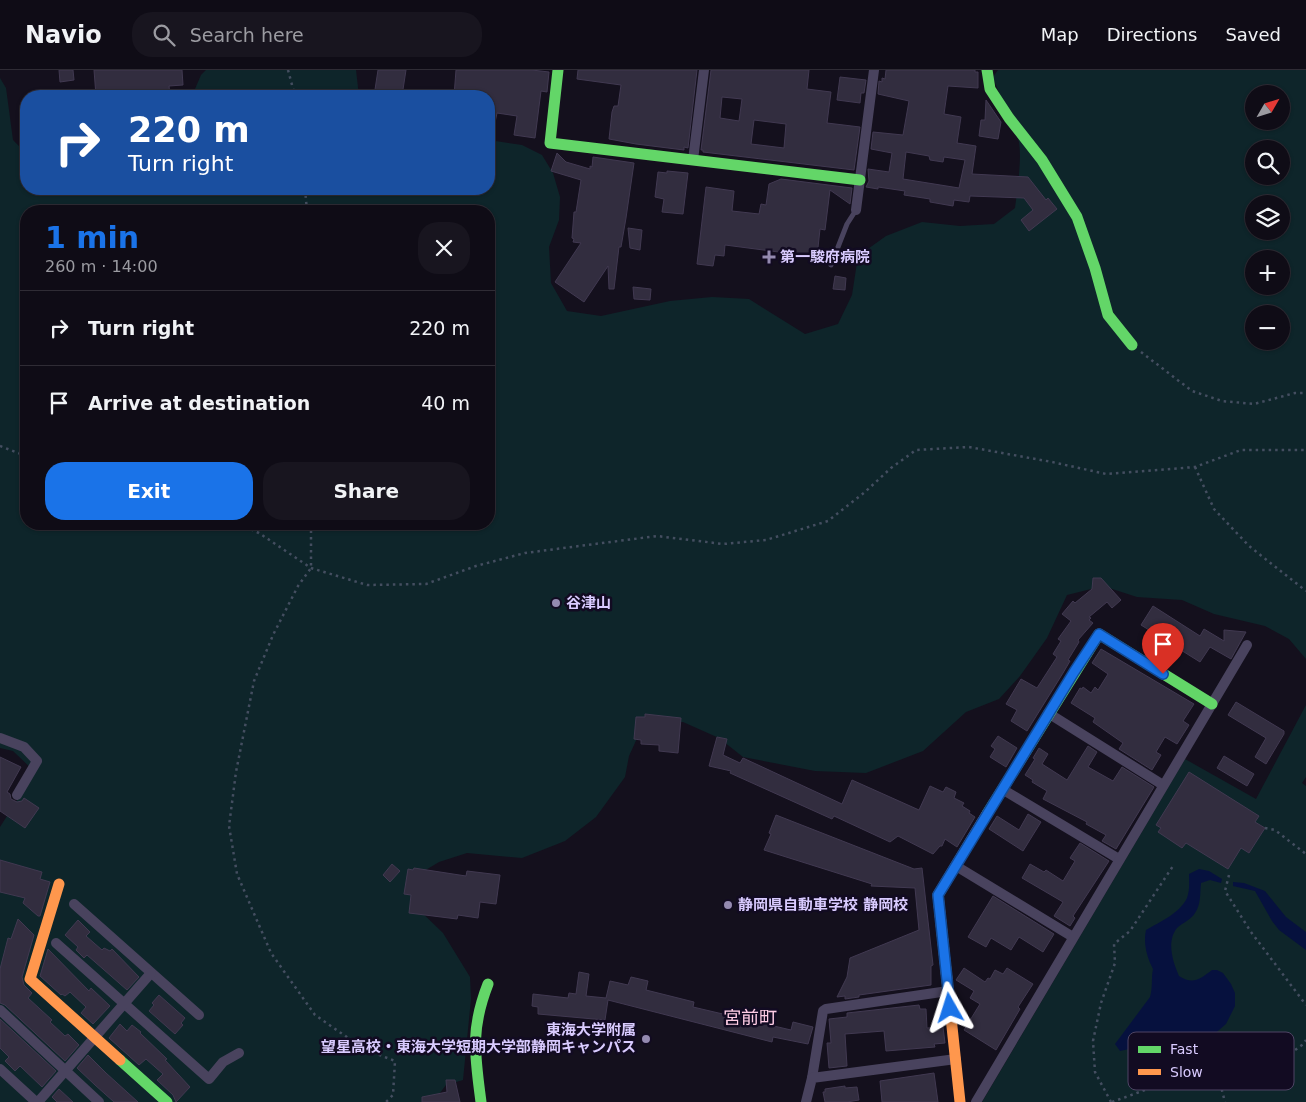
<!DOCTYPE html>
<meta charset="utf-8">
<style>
body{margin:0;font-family:"DejaVu Sans","Noto Sans JP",sans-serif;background:#18151f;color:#f1f3f6;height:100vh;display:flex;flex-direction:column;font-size:19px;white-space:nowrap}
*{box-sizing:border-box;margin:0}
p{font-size:16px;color:#9b9ba1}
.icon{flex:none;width:28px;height:28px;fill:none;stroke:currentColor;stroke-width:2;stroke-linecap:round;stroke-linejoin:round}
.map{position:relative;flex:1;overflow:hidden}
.drawer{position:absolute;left:20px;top:135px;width:475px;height:325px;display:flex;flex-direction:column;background:#0f0c16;border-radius:20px;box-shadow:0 1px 4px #0004,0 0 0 1px #2f2c35}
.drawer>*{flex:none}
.top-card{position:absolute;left:20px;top:20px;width:475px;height:105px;border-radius:20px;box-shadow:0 1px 4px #0004,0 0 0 1px #2f2c35;background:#1a4fa0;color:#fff;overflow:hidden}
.needle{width:32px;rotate:51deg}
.fabs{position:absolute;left:1245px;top:15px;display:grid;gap:10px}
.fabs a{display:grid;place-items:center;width:45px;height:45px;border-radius:50%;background:#0f0c16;box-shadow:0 1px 4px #0004,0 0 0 1px #2f2c35;font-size:25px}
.pin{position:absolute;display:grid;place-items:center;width:42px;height:42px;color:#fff;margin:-51px -21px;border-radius:50% 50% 50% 0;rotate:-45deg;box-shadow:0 0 5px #0007}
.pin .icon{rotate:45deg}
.me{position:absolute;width:55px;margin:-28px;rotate:354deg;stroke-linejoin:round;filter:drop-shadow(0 0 4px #0008)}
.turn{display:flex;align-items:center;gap:18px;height:105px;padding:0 25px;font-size:22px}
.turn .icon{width:65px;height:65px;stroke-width:2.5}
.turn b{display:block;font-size:35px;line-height:42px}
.round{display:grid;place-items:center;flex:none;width:52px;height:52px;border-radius:20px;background:#18151f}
.summary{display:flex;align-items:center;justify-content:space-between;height:85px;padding:0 25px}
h1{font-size:30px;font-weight:800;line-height:38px;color:#1a73e8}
.cta{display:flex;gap:10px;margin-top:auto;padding:10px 25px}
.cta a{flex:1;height:58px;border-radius:20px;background:#1a73e8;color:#fff;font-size:20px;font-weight:800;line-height:58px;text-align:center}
.cta a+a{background:#18151f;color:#f1f3f6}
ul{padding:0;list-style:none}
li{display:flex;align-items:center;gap:15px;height:75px;padding:0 25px;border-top:1px solid #2f2c35}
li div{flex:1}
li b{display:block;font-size:19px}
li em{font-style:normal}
header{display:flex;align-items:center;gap:30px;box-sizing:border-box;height:70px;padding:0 25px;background:#0f0c16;border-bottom:1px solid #2f2c35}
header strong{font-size:24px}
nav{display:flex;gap:28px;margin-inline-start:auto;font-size:18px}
.search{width:350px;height:45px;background:#18151f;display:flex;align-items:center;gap:12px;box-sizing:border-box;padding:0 18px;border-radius:20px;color:#9b9ba1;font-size:19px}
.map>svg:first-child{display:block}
.green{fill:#0e252a;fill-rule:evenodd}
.water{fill:#06113e}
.building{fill:#322d3f;stroke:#413951;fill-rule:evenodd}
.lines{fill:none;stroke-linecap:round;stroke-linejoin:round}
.path{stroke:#444e60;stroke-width:2.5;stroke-dasharray:2.5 4;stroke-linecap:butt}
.lane{stroke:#49435e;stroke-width:5}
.street{stroke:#49435e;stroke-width:10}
.fast{stroke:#63d668;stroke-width:11}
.slow{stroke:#ff974d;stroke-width:11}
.route-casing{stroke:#114b97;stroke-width:12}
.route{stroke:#1a73e8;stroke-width:9}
.poi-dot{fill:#948ab0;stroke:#120b22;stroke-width:2}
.labels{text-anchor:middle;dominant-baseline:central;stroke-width:5;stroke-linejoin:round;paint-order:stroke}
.poi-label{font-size:15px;font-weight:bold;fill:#d9cbff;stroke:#120b22;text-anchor:start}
.quarter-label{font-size:18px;fill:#ffcde5;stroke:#120b22}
.key{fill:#120b22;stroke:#4e4564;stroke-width:1}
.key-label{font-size:14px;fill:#d9cbff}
</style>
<header>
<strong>Navio</strong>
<div class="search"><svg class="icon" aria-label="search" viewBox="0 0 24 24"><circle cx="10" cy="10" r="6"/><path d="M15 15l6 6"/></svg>Search here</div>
<nav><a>Map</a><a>Directions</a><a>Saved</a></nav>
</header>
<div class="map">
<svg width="1306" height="1032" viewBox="0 0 1306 1032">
<rect width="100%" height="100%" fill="#14101d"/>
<g class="green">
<polygon points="206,0 356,0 359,26 192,26 201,5"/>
<path d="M998 0H1306V589L1289 569 1265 556 1214 544 1182 530 1137 527 1103 516 1067 525 1047 568 1020 606 999 629 966 642 923 681 866 703 815 701 743 687 719 668 683 652H655L639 664 629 686 625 707 596 747 565 771 522 788 467 783 439 792 414 807 415 836 443 863 470 907 471 929 463 1010 446 1015 433 1032H0V757L35 702 13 681 0 678V8L6 18 13 70 26 83V119H489V70L522 75 542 85 553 103 560 127 559 150 549 177 551 213 567 241 601 246 670 231 712 227 749 229 805 264 838 254 852 225 858 186 886 166 922 152 960 156 994 154 1015 138C1017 122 1023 83 1018 69 1011 48 1000 28 993 7ZM1254 24H1281V51H1254ZM1254 79H1281V106H1254ZM1254 134H1281V161H1254ZM26 141H489V454H26ZM1254 189H1281V216H1254ZM1254 244H1281V271H1254Z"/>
<polygon points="1306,635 1306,707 1302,713 1306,716 1306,1032 982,1032 1185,689 1256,729"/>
</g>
<g class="water">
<path d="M1199 799 1209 801 1222 809 1221 813 1210 810 1201 813C1200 823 1201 835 1195 843 1191 850 1182 853 1177 858 1166 872 1173 892 1179 906 1193 915 1200 909 1212 900H1217L1223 903 1231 914 1235 923V936L1226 954 1211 967 1200 976 1194 977 1179 972 1166 971 1120 981 1115 974 1150 927C1153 917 1151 908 1153 899 1147 888 1143 873 1146 860 1160 852 1180 843 1187 828 1190 820 1189 812 1189 804Z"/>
<polygon points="1233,812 1244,813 1265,821 1286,847 1306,862 1306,880 1279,860 1272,851 1255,821 1233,816"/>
</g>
<g class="building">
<polygon points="59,0 73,0 74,10 60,12"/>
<polygon points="94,0 182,0 183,15 169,16 170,26 125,26 125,23 96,26"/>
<polygon points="378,0 406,0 402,26 374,26"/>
<polygon points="456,0 532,0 549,2 547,22 541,21 535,68 514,65 517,46 497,43 493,62 489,62 489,26 454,26"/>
<polygon points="578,0 697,0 688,78 684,77 684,80 636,74 609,69 612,42 614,36 618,36 621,15 577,9"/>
<path d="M711 0H809L807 19 831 22 827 53 860 57 854 100 703 82V80H701ZM722 27 742 29 739 51 720 48ZM754 50 786 54 784 78 751 74Z"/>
<path d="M886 0H975V2H978V18L948 16 944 44 961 47 957 73 976 76 972 104 1028 107 1046 130 1048 128 1057 139 1029 161 1021 150 1033 140 1024 128 970 126 969 132 954 130 953 136 930 132V129L904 125 905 121 878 117V119L866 117 869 111 868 99 889 102 892 83 871 79 873 62 903 65 909 31 878 24 879 11 882 12V8L885 9ZM906 82 929 86 930 90 943 92 944 87 965 90 959 118 903 109Z"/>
<polygon points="840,7 866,10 864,23 861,23 860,33 837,30"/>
<polygon points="986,30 1001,52 998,69 979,66 981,50 985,50"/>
<polygon points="557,83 566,92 590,99 590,96 592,97 593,87 634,93 626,148 621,177 619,177 614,219 609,219 608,196 584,232 555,212 581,173 573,172 574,169 572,168 574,142 576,142 581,110 551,101"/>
<polygon points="667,101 688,103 683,144 662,142 664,129 655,127 658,102 667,103"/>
<polygon points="781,109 852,118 850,134 830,120 825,160 820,159 817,187 725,175 724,186 715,185 713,196 697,194 706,117 734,121 732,141 759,144 761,134 766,135 769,114"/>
<polygon points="628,158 642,160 640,180 630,178"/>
<polygon points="835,206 846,208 845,220 833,219"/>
<polygon points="633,217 651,219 650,230 634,229"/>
<polygon points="1093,508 1101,508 1121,530 1112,538 1107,532 1089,547 1091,548 1089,550 1093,553 1078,570 1079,572 1068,590 1070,591 1063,603 1027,661 1011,651 1017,640 1006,634 1021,609 1037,618 1057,587 1053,584 1061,571 1058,569 1071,551 1062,544 1073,531 1075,533 1092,519"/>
<polygon points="1153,536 1200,566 1204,559 1224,571 1224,560 1246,562 1231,589 1210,577 1200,592 1141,555"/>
<polygon points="1101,579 1194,634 1183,651 1189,655 1177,674 1165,667 1156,682 1161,685 1152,700 1119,679 1123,673 1093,652 1095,648 1071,633 1080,618 1082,619 1083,617 1091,623 1095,617 1098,620 1108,604 1092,593"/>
<polygon points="1236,632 1284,661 1284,664 1266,694 1255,687 1266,668 1228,645"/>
<polygon points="645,644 681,648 678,683 659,681 659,675 641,674 641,670 634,669 636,647 645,647"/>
<polygon points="998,666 1017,678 1006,697 990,687 995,679 991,676"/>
<polygon points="717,667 727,669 723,685 740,693 743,688 842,734 852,710 919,740 930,716 943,722 946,717 956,722 954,728 964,733 962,736 970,741 969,743 975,747 957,777 945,769 942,776 940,776 933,784 898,766 890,772 834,746 832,749 730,703 731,701 709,696"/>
<polygon points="1088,676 1097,682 1088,697 1113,711 1122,697 1154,717 1116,779 1102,771 1106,765 1086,754 1087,752 1043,729 1047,721 1032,712 1033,710 1025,705 1035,689 1033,688 1039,678 1048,684 1042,694 1067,710"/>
<polygon points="1224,686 1254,704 1247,716 1217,698"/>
<polygon points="0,687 21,697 7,722 10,724 11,729 17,732 22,731 24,728 39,738 25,758 0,741"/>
<polygon points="1189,702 1259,746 1255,752 1265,758 1249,783 1241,778 1228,799 1186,773 1182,778 1158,762 1161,758 1156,755"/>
<polygon points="1028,744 1041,752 1023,781 989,759 997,746 1019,760"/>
<polygon points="776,745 914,799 922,798 933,895 931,896 931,915 859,925 859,927 845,929 845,926 837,927 847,907 850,888 919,860 915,818 871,816 872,814 764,780 771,764 769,763"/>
<polygon points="1080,773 1109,791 1073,846 1075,848 1070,856 1054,846 1063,832 1022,808 1030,794 1044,802 1046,800 1063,811 1075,791 1070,788"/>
<polygon points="0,790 42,802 40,809 50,812 40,846 38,846 23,833 25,828 0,822"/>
<polygon points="392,794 400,801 390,812 383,805"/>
<polygon points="414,798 466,806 467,801 500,805 496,834 480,832 478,848 458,845 457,849 409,843 411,825 404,824 408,799 413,800"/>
<polygon points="993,826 1054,864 1043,882 1019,867 1011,880 991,868 986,877 968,867"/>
<polygon points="18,849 34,865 22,907 24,915 32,923 28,928 52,950 50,952 65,966 68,964 79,975 65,991 5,935 0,933 0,899 8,868 11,869"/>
<polygon points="78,850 90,862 86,866 102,880 104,878 110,881 112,879 139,907 127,920 87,885 84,888 76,880 78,877 65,865"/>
<polygon points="48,879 89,921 91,918 110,936 93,954 81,943 86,937 70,922 65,926 62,924 61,925 40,906"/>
<polygon points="964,898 985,912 988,908 990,909 995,900 1003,904 1007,898 1033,914 1018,937 1020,939 996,980 964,960 980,934 970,928 974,921 956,910"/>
<polygon points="579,902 589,904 586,926 606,928 610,911 628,915 631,907 648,911 646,920 694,932 693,937 791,960 793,952 813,957 808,974 773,967 772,972 608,930 605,950 538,944 538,937 532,936 533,924 568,928 569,923 576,924"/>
<polygon points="159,925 185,948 181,953 183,955 175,964 149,941 154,935 152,933"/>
<polygon points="919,935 920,939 926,939 927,958 943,957 945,973 934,974 935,977 886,981 884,961 845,964 847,996 829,998 827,973 831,973 829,949 847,947 847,943"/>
<polygon points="0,949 56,1001 42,1017 20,996 15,1001 5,991 9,987 0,978"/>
<polygon points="120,954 127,961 132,955 141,962 140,963 167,989 165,990 190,1017 176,1032 173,1025 157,1010 163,1004 146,989 139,995 109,968"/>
<polygon points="88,985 106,1003 138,1032 114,1032 95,1015 77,998"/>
<polygon points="934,1003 938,1032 882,1032 880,1011"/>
<polygon points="446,1010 455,1010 460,1032 422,1032 422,1027 447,1022"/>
<polygon points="845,1016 845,1018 857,1017 859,1030 847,1032 825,1032 823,1022 825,1022 825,1019"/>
<polygon points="59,1019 73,1032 57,1032 52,1027"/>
</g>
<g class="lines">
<g class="path">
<polyline points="288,0 295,26"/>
<polyline points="305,119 307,141"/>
<polyline points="1141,282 1192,321 1222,331 1254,334 1295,323 1306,323"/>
<polyline points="0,376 26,386"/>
<polyline points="1195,397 1214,439 1249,476 1306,521"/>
<polyline points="239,454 259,463 311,498 367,515 426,514 476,496 525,483 657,466 723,474 766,470 828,451 865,422 891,398 916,380 969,377 1052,392 1106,404 1195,397 1241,380 1306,380"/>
<polyline points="311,454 311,498 298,516 273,565 254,611 236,702 229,756 237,804 271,883 315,945 364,979 395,991 393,1025 386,1032"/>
<polyline points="1265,758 1275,760 1306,784"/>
<polyline points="1229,805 1225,821 1251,862 1306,935"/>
<polyline points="1220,1013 1225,1032"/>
<polyline points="1111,1032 1095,1002 1093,971 1101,933 1115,893 1114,874 1130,861 1173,796"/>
<polyline points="1112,1032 1167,1012 1220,1013 1268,1000 1302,975 1306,970"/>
</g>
<polyline class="lane" points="831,195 847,154 856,140"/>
<g class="street">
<polyline points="693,90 704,0"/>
<polyline points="856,140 874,0"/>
<polyline points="1048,643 1163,715"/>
<polyline points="0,668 24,677 37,691 17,725"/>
<polyline points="1002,719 1119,789"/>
<polyline points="956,796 1073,867"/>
<polyline points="74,834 199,945"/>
<polyline points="56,873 209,1009 223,992 239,983"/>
<polyline points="0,940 99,1032"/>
<polyline points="0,999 36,1032"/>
<polyline points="812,1008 823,941 826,939 948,921"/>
<polyline points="38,1032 151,903"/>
<polyline points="806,1032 812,1008 956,989"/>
<polyline points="976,1032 1247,575"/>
</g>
<g class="fast">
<polyline points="558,0 550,73 860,110"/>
<polyline points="987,0 990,19 1009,48 1042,90 1077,147 1095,198 1108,245 1132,275"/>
<polyline points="987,744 1099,564 1212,634"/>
<polyline points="120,990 167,1032"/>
<path d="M481 1032C475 985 470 960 488 914"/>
</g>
<g class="slow">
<polyline points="59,814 30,909 120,990"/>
<polyline points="960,1032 938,825 987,744"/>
</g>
</g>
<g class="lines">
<defs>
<polyline id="route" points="950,938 938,825 1074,602 1099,564 1163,604"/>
</defs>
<use href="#route" class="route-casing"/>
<use href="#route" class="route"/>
</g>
<g class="poi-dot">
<path d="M766.5 179.5h5v5h5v5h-5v5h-5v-5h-5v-5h5z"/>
<circle cx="556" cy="533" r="5"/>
<circle cx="728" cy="835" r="5"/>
<circle cx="646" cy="969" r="5"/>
</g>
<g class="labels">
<g class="poi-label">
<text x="780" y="187">第一駿府病院</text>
<text x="566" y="533">谷津山</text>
<text x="738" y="835">静岡県自動車学校 静岡校</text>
<text x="636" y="960" text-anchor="end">東海大学附属<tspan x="636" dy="17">望星高校・東海大学短期大学部静岡キャンパス</tspan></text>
</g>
<g class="quarter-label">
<text x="750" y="947">宮前町</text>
</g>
</g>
<rect x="1128" y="962" width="166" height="58" rx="8" class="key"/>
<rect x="1138" y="976" width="23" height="7" fill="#63d668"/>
<rect x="1138" y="999" width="23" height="6" fill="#ff974d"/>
<g class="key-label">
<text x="1170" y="984">Fast</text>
<text x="1170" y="1007">Slow</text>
</g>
</svg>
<div class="fabs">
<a><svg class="needle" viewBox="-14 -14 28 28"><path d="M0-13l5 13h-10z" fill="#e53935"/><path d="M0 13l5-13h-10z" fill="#9b9ba1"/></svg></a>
<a><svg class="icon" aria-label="search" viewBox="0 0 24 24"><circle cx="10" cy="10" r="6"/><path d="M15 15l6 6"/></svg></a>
<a><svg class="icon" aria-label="layers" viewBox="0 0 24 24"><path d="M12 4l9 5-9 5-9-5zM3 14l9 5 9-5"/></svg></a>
<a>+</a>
<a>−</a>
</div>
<div class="pin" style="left:1163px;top:604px;background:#d93025"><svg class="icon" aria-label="arrive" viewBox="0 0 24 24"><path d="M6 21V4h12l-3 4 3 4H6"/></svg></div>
<svg class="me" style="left:950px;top:938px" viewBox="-20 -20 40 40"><path d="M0-17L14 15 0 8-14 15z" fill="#1a73e8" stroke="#fff" stroke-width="4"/></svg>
<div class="top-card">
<div class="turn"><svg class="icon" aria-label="right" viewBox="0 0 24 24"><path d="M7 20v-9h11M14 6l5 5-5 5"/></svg><div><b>220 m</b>Turn right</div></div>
</div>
<section class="drawer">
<div class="summary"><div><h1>1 min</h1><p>260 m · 14:00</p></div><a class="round"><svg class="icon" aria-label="close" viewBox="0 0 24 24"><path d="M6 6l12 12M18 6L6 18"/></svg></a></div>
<ul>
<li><svg class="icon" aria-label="right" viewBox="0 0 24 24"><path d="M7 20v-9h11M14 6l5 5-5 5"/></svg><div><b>Turn right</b></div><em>220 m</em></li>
<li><svg class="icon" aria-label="arrive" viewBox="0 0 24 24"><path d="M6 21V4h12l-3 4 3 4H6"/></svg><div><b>Arrive at destination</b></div><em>40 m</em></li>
</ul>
<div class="cta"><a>Exit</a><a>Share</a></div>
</section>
</div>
